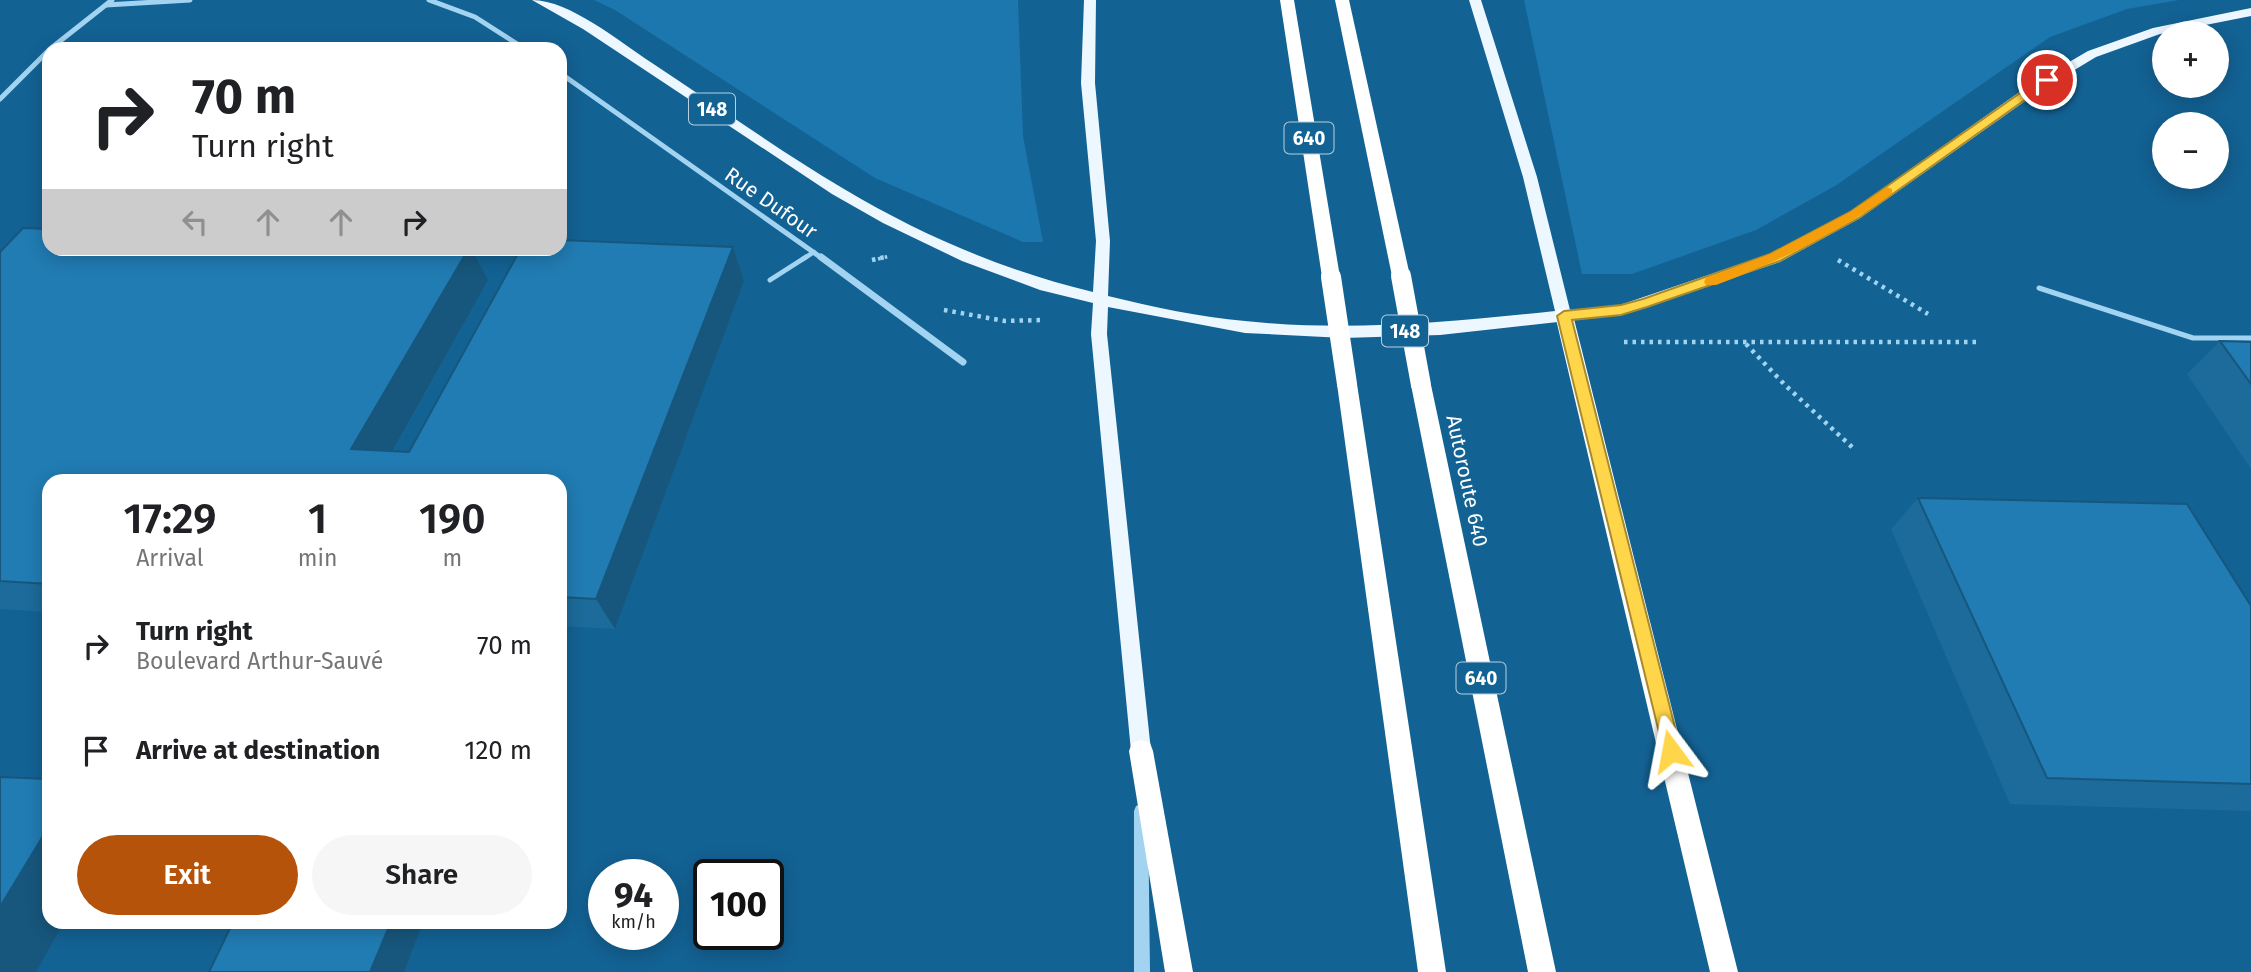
<!DOCTYPE html>
<meta charset="utf-8">
<style>
body{margin:0;font-family:"Fira Sans",sans-serif;background:#f6f6f6;color:#202124;height:100vh;display:flex;flex-direction:column;font-size:26px;white-space:nowrap}
*{box-sizing:border-box;margin:0}
p{font-size:23px;color:#757577}
.icon{flex:none;width:38px;height:38px;fill:none;stroke:currentColor;stroke-width:2;stroke-linecap:round;stroke-linejoin:round}
.map{position:relative;flex:1;overflow:hidden}
.drawer{position:absolute;left:42px;top:474px;width:525px;height:455px;display:flex;flex-direction:column;background:#fff;border-radius:21px;box-shadow:0 4px 18px #0003}
.drawer>*{flex:none}
.hud{position:absolute;left:42px;top:42px;width:525px;height:214px;border-radius:21px;box-shadow:0 4px 18px #0003;background:#fff;color:#202124;overflow:hidden}
.tools{position:absolute;left:2152px;top:21px;display:grid;gap:14px}
.tools a{display:grid;place-items:center;width:77px;height:77px;border-radius:50%;background:#fff;box-shadow:0 4px 18px #0003;font-size:35px}
.speed{position:absolute;left:588px;top:859px;display:flex;gap:14px;font-size:35px;font-weight:700;text-align:center}
.speed>*{display:grid;place-content:center;width:91px;height:91px;border-radius:50%;background:#fff;box-shadow:0 4px 18px #0003;line-height:1}
.speed small{font-size:18px;font-weight:400}
.speed .limit{border:4px solid #111;border-radius:10px;background:#fff;color:#111}
.pin{position:absolute;display:grid;place-items:center;width:60px;height:60px;color:#fff;margin:-30px;border:4px solid #fff;border-radius:50%;box-shadow:0 2px 7px #0007}
.me{position:absolute;width:77px;margin:-38px;rotate:347deg;stroke-linejoin:round;filter:drop-shadow(0 0 5px #0008)}
.turn{display:flex;align-items:center;gap:24px;height:147px;padding:0 35px;font-size:32px}
.turn .icon{width:91px;height:91px;stroke-width:2.5}
.turn b{display:block;font-size:49px;line-height:60px}
.lanes{display:flex;align-items:center;height:66px;padding:0 35px;background:#0003;justify-content:center;gap:35px;direction:ltr}
.lanes .off{opacity:.35}
.eta{display:flex;justify-content:space-evenly;align-items:center;height:119px;text-align:center}
.eta b{font-size:42px;font-weight:600;line-height:49px}
.button{display:flex;gap:14px;margin-top:auto;padding:14px 35px}
.button a{flex:1;height:80px;border-radius:42px;background:#b45309;color:#fff;font-size:28px;font-weight:600;line-height:80px;text-align:center}
.button a+a{background:#f6f6f6;color:#202124}
ul{padding:0;list-style:none}
li{display:flex;align-items:center;gap:21px;height:105px;padding:0 35px}
li div{flex:1}
li b{display:block;font-size:26px}
li em{font-style:normal}
.map>svg:first-child{display:block}
.green{fill:#1b77ae}
.lines{fill:none;stroke-linecap:round;stroke-linejoin:round}
.path-far1{stroke:#a2d4f2;stroke-width:3.5;stroke-dasharray:2.5 4.5;stroke-linecap:butt}
.path{stroke:#a2d4f2;stroke-width:4.5;stroke-dasharray:3.5 5;stroke-linecap:butt}
.service-far1{stroke:#a2d4f2;stroke-width:4.5}
.service{stroke:#a2d4f2;stroke-width:5}
.minor-far1{stroke:#a2d4f2;stroke-width:5}
.minor{stroke:#a2d4f2;stroke-width:7}
.tertiary{fill:#a2d4f2;fill-rule:evenodd}
.primary{fill:#edf7ff;fill-rule:evenodd}
.motorway{fill:#fff;fill-rule:evenodd}
.motorway-bridge{stroke:#fff;stroke-width:20}
.wall{fill:#1c6b9a}
.shaded-wall{fill:#17577d}
.building{fill:#217cb3;stroke:#17577d;stroke-width:2}
.route{fill:#ffd54a;stroke:#a68a30;stroke-width:2}
.slow{fill:#f59e0b}
.labels{text-anchor:middle;dominant-baseline:central;stroke-width:7;stroke-linejoin:round;paint-order:stroke}
.shield{fill:#136294;stroke:#b8d0df;stroke-width:2}
.shield-label{font-size:19px;font-weight:bold;fill:#fff}
.street-label{font-size:21px;fill:#fff;stroke:#136294}
</style>
<div class="map">
<svg width="2251" height="972" viewBox="0 0 2251 972">
<rect width="100%" height="100%" fill="#136294"/>
<g class="green">
<polygon points="594,0 1018,0 1023,136 1043,242 1023,242 875,178 615,10"/>
<polygon points="1524,0 2179,0 2127,9 2050,37 1835,186 1756,230 1632,274 1582,274"/>
</g>
<g class="lines">
<polyline class="path-far1" points="878,259 890,256"/>
<g class="path">
<polyline points="872,260 885,257"/>
<polyline points="1838,260 1928,314"/>
<polyline points="944,310 1005,321 1042,320"/>
<polyline points="1624,342 1978,342"/>
<polyline points="1746,344 1785,385 1853,448"/>
</g>
<polyline class="service-far1" points="803,259 814,252"/>
<g class="service">
<polyline points="770,280 806,257"/>
<polyline points="2039,288 2193,338 2251,338"/>
</g>
<g class="minor-far1">
<polyline points="429,0 475,17 525,49"/>
<polyline points="106,5 190,0"/>
<polyline points="50,49 112,0"/>
<polyline points="560,73 823,259"/>
<polyline points="0,99 49,50"/>
</g>
<polyline class="minor" points="821,257 963,362"/>
<polygon class="tertiary" points="1141,804 1146,806 1148,811 1150,972 1134,972 1134,811 1136,806"/>
<path class="primary" d="M532 0C570 0 621 43 652 63 716 105 778 150 844 189 921 235 1005 271 1093 292L1096 241 1081 83 1084 0H1096L1095 83 1110 241 1108 296C1153 307 1200 317 1245 321 1349 332 1452 322 1555 311L1523 177 1469 0H1481L1537 177 1570 310 1620 305 1770 254 1850 212 2028 86 2088 51 2153 28 2251 8V16L2160 34 2096 57 2038 92 1860 218 1780 262 1621 315 1440 335 1344 338 1245 333 1108 307 1107 334 1151 751 1148 758 1141 760 1134 758 1131 751 1091 334 1093 303 1040 290 962 261 883 223 832 194 583 29Z"/>
<g class="motorway">
<polygon points="1280,0 1294,0 1340,277 1337,281 1325,281 1322,277"/>
<polygon points="1335,0 1349,0 1410,276 1407,280 1395,280 1392,276"/>
<polygon points="1564,308 1571,310 1573,315 1738,972 1710,972 1555,315 1557,310"/>
<polygon points="1347,377 1354,379 1357,384 1446,972 1418,972 1337,384 1340,379"/>
<polygon points="1421,378 1428,380 1431,385 1556,972 1528,972 1411,385 1414,380"/>
<polygon points="1141,740 1150,743 1153,751 1193,972 1165,972 1129,751 1132,743"/>
</g>
<g class="motorway-bridge">
<polyline points="1401,276 1421,385"/>
<polyline points="1331,277 1347,384"/>
</g>
</g>
<g class="wall">
<polygon points="733,247 744,281 615,629 560,626 560,481 49,481 49,612 0,609 0,252 488,280 393,452 409,452"/>
<polygon points="2220,341 2251,342 2251,469 2187,374"/>
<polygon points="1918,498 2251,606 2251,811 2010,804 1891,529"/>
</g>
<g class="shaded-wall">
<polygon points="733,247 744,281 615,629 596,599"/>
<polygon points="469,248 471,248 488,280 376,481 351,449"/>
<polygon points="49,826 49,922 64,922 36,972 0,972 0,907"/>
<polygon points="391,922 423,922 404,972 370,972"/>
</g>
<g class="building">
<polygon points="23,228 49,229 49,248 469,248 351,449 409,452 521,248 560,248 560,240 733,247 596,599 560,597 560,481 49,481 49,584 0,581 0,252"/>
<polygon points="2220,341 2251,342 2251,384"/>
<polygon points="1918,498 2187,504 2251,606 2251,784 2047,778"/>
<polygon points="0,777 49,779 49,826 0,907"/>
<polygon points="233,922 391,922 370,972 209,972"/>
</g>
<polygon class="route" points="2043,77 2053,80 1859,218 1780,261 1647,307 1621,315 1572,320 1681,751 1678,757 1671,759 1665,757 1557,316 1564,311 1621,305 1643,299 1770,254 1850,212"/>
<path class="slow" d="M1887 187 1892 189V194C1837 234 1779 261 1716 285H1706L1704 282 1706 278 1770 254 1850 212Z"/>
<g class="labels">
<g class="shield">
<rect x="689" y="93.5" width="46" height="31" rx="5"/>
<rect x="1284.5" y="122.5" width="49" height="31" rx="5"/>
<rect x="1382" y="315.5" width="46" height="31" rx="5"/>
<rect x="1456.5" y="662.5" width="49" height="31" rx="5"/>
</g>
<g class="shield-label">
<text x="712" y="109">148</text>
<text x="1309" y="138">640</text>
<text x="1405" y="331">148</text>
<text x="1481" y="678">640</text>
</g>
<g class="street-label">
<text transform="translate(771 203) rotate(35)">Rue Dufour</text>
<text transform="translate(1467 481) rotate(78)">Autoroute 640</text>
</g>
</g>
</svg>
<div class="tools">
<a>+</a>
<a>−</a>
</div>
<div class="speed"><div>94<small>km/h</small></div><div class="limit">100</div></div>
<div class="pin" style="left:2047px;top:80px;background:#d93025"><svg class="icon" aria-label="arrive" viewBox="0 0 24 24"><path d="M6 21V4h12l-3 4 3 4H6"/></svg></div>
<svg class="me" style="left:1671px;top:751px" viewBox="-20 -20 40 40"><path d="M0-17L14 15 0 8-14 15z" fill="#ffd54a" stroke="#fff" stroke-width="4"/></svg>
<div class="hud">
<div class="turn"><svg class="icon" aria-label="right" viewBox="0 0 24 24"><path d="M7 20v-9h11M14 6l5 5-5 5"/></svg><div><b>70 m</b>Turn right</div></div>
<div class="lanes"><svg class="icon off" aria-label="left" viewBox="0 0 24 24"><path d="M17 20v-9H6M10 6l-5 5 5 5"/></svg><svg class="icon off" aria-label="ahead" viewBox="0 0 24 24"><path d="M12 20V5M6 11l6-6 6 6"/></svg><svg class="icon off" aria-label="ahead" viewBox="0 0 24 24"><path d="M12 20V5M6 11l6-6 6 6"/></svg><svg class="icon" aria-label="right" viewBox="0 0 24 24"><path d="M7 20v-9h11M14 6l5 5-5 5"/></svg></div>
</div>
<section class="drawer">
<div class="eta">
<div><b>17:29</b><p>Arrival</p></div>
<div><b>1</b><p>min</p></div>
<div><b>190</b><p>m</p></div>
</div>
<ul>
<li><svg class="icon" aria-label="right" viewBox="0 0 24 24"><path d="M7 20v-9h11M14 6l5 5-5 5"/></svg><div><b>Turn right</b><p>Boulevard Arthur-Sauvé</p></div><em>70 m</em></li>
<li><svg class="icon" aria-label="arrive" viewBox="0 0 24 24"><path d="M6 21V4h12l-3 4 3 4H6"/></svg><div><b>Arrive at destination</b></div><em>120 m</em></li>
</ul>
<div class="button"><a>Exit</a><a>Share</a></div>
</section>
</div>
